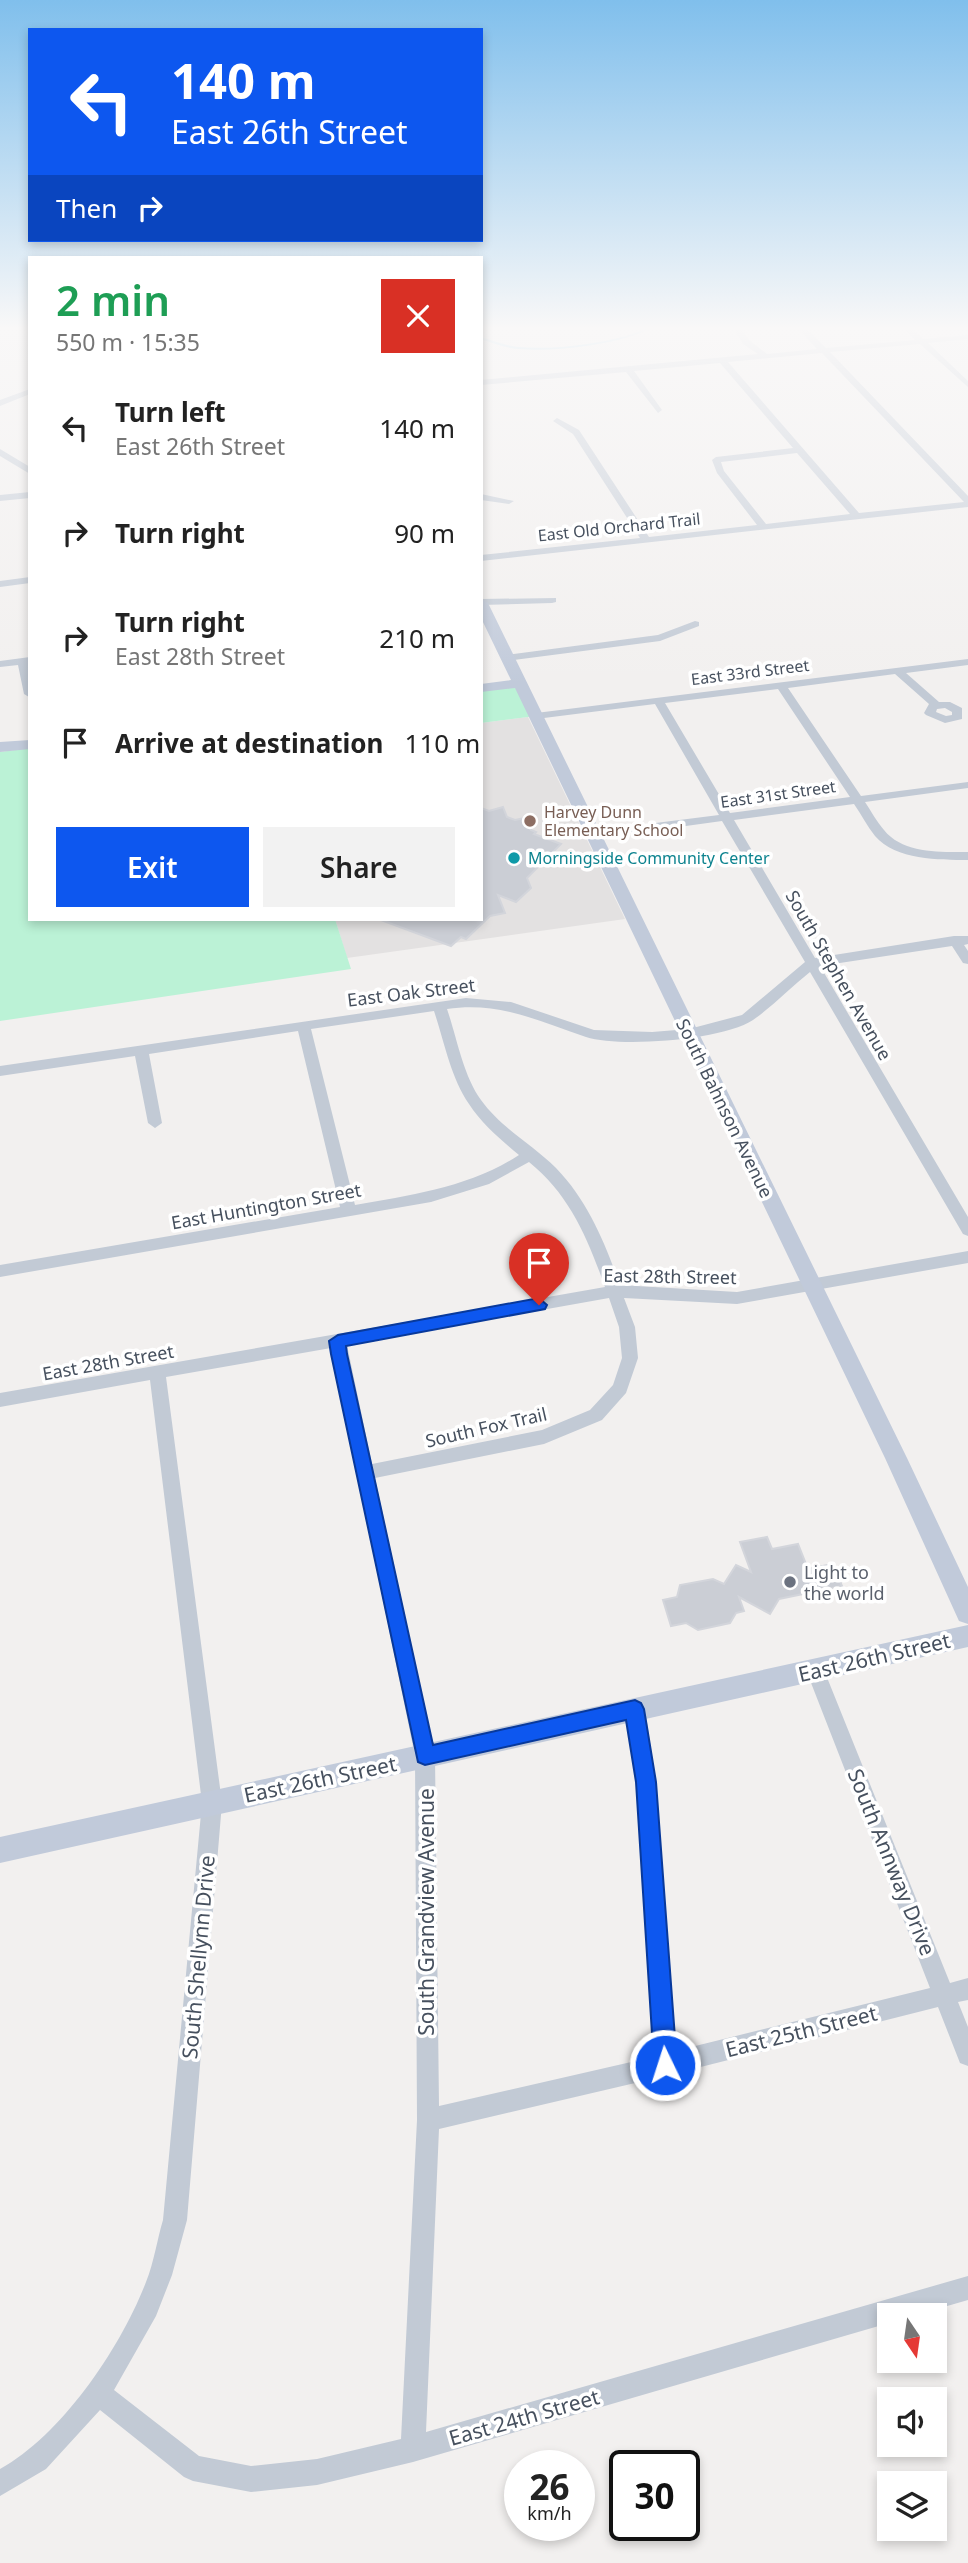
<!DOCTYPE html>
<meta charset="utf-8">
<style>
body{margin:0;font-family:"Noto Sans",sans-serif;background:#f2f2f2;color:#222;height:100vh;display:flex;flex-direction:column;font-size:26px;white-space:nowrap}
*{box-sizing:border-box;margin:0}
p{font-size:23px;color:#767676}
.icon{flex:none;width:38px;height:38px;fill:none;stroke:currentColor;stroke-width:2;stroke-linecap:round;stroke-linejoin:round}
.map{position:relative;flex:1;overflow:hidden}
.panel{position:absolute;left:28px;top:256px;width:455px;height:665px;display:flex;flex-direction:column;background:#fff;border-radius:0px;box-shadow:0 4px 10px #0003}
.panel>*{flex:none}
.hud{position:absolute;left:28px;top:28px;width:455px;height:214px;border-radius:0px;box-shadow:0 4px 10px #0003;background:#0d57ef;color:#fff;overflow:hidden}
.needle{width:46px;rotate:167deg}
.tools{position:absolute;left:877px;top:2303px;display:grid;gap:14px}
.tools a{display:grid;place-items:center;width:70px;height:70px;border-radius:0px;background:#fff;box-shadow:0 4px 10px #0003;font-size:35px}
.speed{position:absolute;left:504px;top:2450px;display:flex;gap:14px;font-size:35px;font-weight:700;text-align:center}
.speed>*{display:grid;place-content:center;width:91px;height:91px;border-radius:50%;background:#fff;box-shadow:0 4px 10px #0003;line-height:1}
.speed small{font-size:18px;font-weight:400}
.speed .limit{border:4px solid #111;border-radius:10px;background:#fff;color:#111}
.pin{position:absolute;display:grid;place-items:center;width:60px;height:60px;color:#fff;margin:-72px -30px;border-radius:50% 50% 50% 0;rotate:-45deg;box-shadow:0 0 7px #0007}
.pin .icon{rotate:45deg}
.me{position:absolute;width:77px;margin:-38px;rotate:356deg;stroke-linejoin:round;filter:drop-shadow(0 0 5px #0008)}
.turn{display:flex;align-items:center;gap:24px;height:147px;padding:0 28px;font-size:32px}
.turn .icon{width:91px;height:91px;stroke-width:2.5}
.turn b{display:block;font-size:49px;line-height:60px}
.then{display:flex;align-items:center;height:66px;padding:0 28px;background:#0003;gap:14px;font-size:26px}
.round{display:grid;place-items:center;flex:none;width:74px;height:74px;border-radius:0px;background:#f2f2f2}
.overview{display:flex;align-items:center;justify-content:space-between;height:119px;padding:0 28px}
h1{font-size:42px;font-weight:600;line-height:52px;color:#1e9e55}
.button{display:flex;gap:14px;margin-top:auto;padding:14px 28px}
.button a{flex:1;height:80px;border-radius:0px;background:#0d57ef;color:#fff;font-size:28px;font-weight:600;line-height:80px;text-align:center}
.button a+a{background:#f2f2f2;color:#222}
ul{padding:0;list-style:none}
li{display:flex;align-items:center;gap:21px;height:105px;padding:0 28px}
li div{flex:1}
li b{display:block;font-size:26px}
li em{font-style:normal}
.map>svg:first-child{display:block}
.education{fill:#e3e1e1}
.green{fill:#bbf2d6}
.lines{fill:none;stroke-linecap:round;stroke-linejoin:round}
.stream{stroke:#85d0f2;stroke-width:2}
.building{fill:#cbced5;stroke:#d3d5db;stroke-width:2}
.street{fill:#c2cad5;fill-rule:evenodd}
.secondary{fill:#c1cada;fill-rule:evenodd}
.route{fill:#0d57ef;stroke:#08399b;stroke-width:2}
.education-dot{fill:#8d6e63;stroke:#fff;stroke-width:2.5}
.culture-dot{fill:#0f9aa8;stroke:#fff;stroke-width:2.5}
.worship-dot{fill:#6b7280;stroke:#fff;stroke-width:2.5}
.labels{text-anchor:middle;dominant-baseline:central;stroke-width:7;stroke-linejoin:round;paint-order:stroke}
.far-street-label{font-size:16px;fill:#46505e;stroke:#fff}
.far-education-label{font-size:16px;fill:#785e54;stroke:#fff;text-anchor:start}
.far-culture-label{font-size:16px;fill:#0d838f;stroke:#fff;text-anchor:start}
.street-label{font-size:18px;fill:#46505e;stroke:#fff}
.worship-label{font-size:18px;fill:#5b616d;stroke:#fff;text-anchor:start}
.near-street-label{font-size:21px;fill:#46505e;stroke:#fff}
</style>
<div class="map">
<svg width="968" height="2563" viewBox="0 0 968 2563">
<rect width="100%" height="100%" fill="#f2f0ef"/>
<polygon class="education" points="528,717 625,919 347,958 335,919 481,919 481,723"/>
<g class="green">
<polygon points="519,683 536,716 481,723 481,688"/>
<polygon points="30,748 30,919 335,919 351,969 0,1021 0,752"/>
</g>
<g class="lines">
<path class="stream" d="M481 338C493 342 505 347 518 348 555 351 621 344 653 326"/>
</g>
<g class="building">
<polygon points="503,807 507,817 515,820 525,818 531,830 536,832 534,834 561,844 527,878 531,888 516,902 498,895 505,913 490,916 466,939 461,937 451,946 381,920 481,919 481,808 489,811"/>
<polygon points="767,1537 772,1549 798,1544 808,1569 833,1564 842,1586 779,1599 770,1614 739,1597 744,1611 736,1613 730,1623 698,1630 686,1623 671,1626 663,1600 677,1597 680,1585 713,1579 724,1584 736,1565 751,1572 740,1542"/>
</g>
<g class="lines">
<g class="street">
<path d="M732 326H740L749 340 767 354 817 349 796 326H804L826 348 915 340 901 326H909L923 339 968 335V339L928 343 968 381V387L920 344 830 352 968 496V507L481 561V555L640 538 573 434 553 421 557 418 579 430 649 537 757 525 717 473 712 460 716 457 793 448 720 363 634 371 662 410 658 413 626 372 481 385V380L758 354 743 344ZM822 353 964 502 859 513 728 362ZM797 453 850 514 766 524 724 471 721 462Z"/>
<polygon points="30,389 30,394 0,406 0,400"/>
<polygon points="0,449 30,467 30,474 0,456"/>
<polygon points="30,492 30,498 0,501 0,495"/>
<polygon points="481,494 514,501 509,504 481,500"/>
<polygon points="30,577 30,583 0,587 0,581"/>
<polygon points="556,598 556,602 552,603 481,605 481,599"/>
<polygon points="695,621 699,622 699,626 660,641 507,661 502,658 507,655 658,635"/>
<polygon points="30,657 29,697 24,694 18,665 0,667 0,661"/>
<path d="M968 659V665L906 673 939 702H950L962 708V719L945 723 926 715 924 713 929 704 895 674 788 688 861 796 968 782V788L865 802C871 811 877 822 884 830 903 854 941 852 968 852V860C939 860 896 860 875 836 867 826 861 814 854 804L734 820 815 958 954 936H968V944L964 945 968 951V964L963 963 952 946 820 966 968 1217V1236L963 1234 810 972C791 987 773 1006 753 1020 723 1040 620 1048 586 1037 538 1021 499 1001 447 1009 457 1038 463 1075 481 1100 502 1129 532 1144 556 1168 588 1201 605 1243 620 1285L737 1292 968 1251V1263L737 1304 624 1298 635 1327 638 1358 626 1393 602 1420 544 1444 375 1478 435 1756 439 2106 653 2057 636 1782 625 1709 628 1703 635 1700 642 1703 645 1709 656 1782 675 2051 930 1988 806 1670 808 1664 815 1661 822 1664 824 1670 950 1983 968 1978V2000L958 2002 968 2027V2066L960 2063 938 2007 665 2076 439 2129 426 2432 968 2276V2300L916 2315H889V2323L413 2462 317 2485 251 2492 193 2481 184 2477 100 2410 46 2469 0 2496V2469C62 2435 121 2347 146 2282 154 2262 157 2240 163 2220L202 1803 150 1380 0 1407V1393L605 1287C588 1239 570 1195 529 1162L489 1184 431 1202 0 1277V1265L340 1207 298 1031 149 1054 162 1123 155 1128 148 1123 135 1056 0 1076V1066L466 998 511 1002 594 1030 652 1032 689 1029 742 1015 805 962 722 821 592 839 586 835 592 831 719 815 655 704 536 719 530 716 536 713ZM778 689 850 797 730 813 665 703ZM945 708 952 712V715L946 716 936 712 937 709ZM434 1011C444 1041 451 1078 469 1104 482 1124 501 1140 519 1155 470 1187 412 1195 355 1205L311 1029ZM609 1298 619 1327 622 1358 613 1385 590 1410 542 1430 372 1464 347 1345ZM331 1348 415 1756 417 2120 401 2439 317 2459 251 2466 199 2456 114 2390 156 2316 172 2275 187 2220 222 1803 166 1377Z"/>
</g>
<g class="secondary">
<polygon points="0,326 19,326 0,330"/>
<polygon points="481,599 488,603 907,1458 968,1587 968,1624 959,1621 885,1458 515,688 481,692 481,684 511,680 481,618"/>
<polygon points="30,740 30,749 0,752 0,742"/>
<polygon points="968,1625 968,1647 0,1863 0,1837"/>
</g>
</g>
<linearGradient id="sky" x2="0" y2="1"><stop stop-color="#80bfec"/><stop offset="0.48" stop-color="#f9f8f8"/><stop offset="1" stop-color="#f9f8f8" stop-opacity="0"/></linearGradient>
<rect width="968" height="684" fill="url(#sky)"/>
<polygon class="route" points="539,1298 547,1305 545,1309 346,1346 347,1354 433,1745 635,1700 641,1703 644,1709 656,1782 677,2065 673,2073 665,2076 657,2073 654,2065 636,1782 626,1720 425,1765 418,1762 331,1354 329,1341 338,1335"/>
<circle class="education-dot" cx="530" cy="821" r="7"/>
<circle class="culture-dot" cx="514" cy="858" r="7"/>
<circle class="worship-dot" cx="790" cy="1582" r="7"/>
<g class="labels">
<g class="far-street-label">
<text transform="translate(619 527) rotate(-6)">East Old Orchard Trail</text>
<text transform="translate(750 672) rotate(-7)">East 33rd Street</text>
<text transform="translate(778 794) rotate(-8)">East 31st Street</text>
</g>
<g class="far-education-label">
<text x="544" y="812">Harvey Dunn<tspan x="544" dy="18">Elementary School</tspan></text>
</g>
<g class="far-culture-label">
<text x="528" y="858">Morningside Community Center</text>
</g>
<g class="street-label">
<text transform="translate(839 975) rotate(60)">South Stephen Avenue</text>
<text transform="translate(411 992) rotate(-7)">East Oak Street</text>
<text transform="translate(725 1108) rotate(64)">South Bahnson Avenue</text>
<text transform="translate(266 1206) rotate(-10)">East Huntington Street</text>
<text transform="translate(670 1276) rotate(1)">East 28th Street</text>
<text transform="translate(108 1362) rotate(-10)">East 28th Street</text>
<text transform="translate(486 1427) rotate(-13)">South Fox Trail</text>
</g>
<g class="worship-label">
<text x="804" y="1572">Light to<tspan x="804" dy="21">the world</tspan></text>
</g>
<g class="near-street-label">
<text transform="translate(874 1657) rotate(-13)">East 26th Street</text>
<text transform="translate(320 1779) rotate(-12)">East 26th Street</text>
<text transform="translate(892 1862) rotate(68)">South Annway Drive</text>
<text transform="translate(426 1912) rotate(-90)">South Grandview Avenue</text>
<text transform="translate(198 1957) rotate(-85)">South Shellynn Drive</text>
<text transform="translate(801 2031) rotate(-14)">East 25th Street</text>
<text transform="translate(524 2417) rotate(-16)">East 24th Street</text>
</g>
</g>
</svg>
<div class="tools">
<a><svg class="needle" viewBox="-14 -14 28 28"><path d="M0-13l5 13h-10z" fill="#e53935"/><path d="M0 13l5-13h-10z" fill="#767676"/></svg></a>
<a><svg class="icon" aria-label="sound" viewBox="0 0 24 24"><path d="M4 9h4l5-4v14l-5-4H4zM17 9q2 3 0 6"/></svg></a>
<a><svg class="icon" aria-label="layers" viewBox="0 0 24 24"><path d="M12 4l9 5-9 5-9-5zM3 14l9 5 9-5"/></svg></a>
</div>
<div class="speed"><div>26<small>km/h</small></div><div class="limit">30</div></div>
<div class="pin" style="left:539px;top:1305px;background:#d93025"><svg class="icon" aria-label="arrive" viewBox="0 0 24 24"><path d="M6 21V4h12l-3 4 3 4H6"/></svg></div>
<svg class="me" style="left:665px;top:2065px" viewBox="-20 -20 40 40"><circle r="17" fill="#0d57ef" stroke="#fff" stroke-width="3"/><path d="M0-11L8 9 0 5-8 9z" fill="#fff"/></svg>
<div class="hud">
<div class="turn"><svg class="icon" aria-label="left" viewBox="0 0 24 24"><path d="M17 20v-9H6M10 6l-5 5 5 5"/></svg><div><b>140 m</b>East 26th Street</div></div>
<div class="then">Then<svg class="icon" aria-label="right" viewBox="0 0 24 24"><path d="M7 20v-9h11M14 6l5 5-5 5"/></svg></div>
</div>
<section class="panel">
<div class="overview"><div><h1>2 min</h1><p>550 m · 15:35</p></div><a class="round" style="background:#d93025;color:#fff"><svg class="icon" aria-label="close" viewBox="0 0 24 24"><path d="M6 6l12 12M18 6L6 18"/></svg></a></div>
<ul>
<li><svg class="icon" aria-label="left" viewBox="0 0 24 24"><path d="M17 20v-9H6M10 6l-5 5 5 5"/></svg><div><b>Turn left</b><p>East 26th Street</p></div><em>140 m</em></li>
<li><svg class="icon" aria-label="right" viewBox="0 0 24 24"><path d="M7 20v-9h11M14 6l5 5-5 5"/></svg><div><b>Turn right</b></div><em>90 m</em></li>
<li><svg class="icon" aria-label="right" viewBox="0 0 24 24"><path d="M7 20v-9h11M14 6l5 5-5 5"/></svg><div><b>Turn right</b><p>East 28th Street</p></div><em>210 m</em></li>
<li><svg class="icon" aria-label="arrive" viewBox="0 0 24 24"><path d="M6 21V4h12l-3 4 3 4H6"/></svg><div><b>Arrive at destination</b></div><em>110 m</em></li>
</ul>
<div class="button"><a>Exit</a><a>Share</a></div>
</section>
</div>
